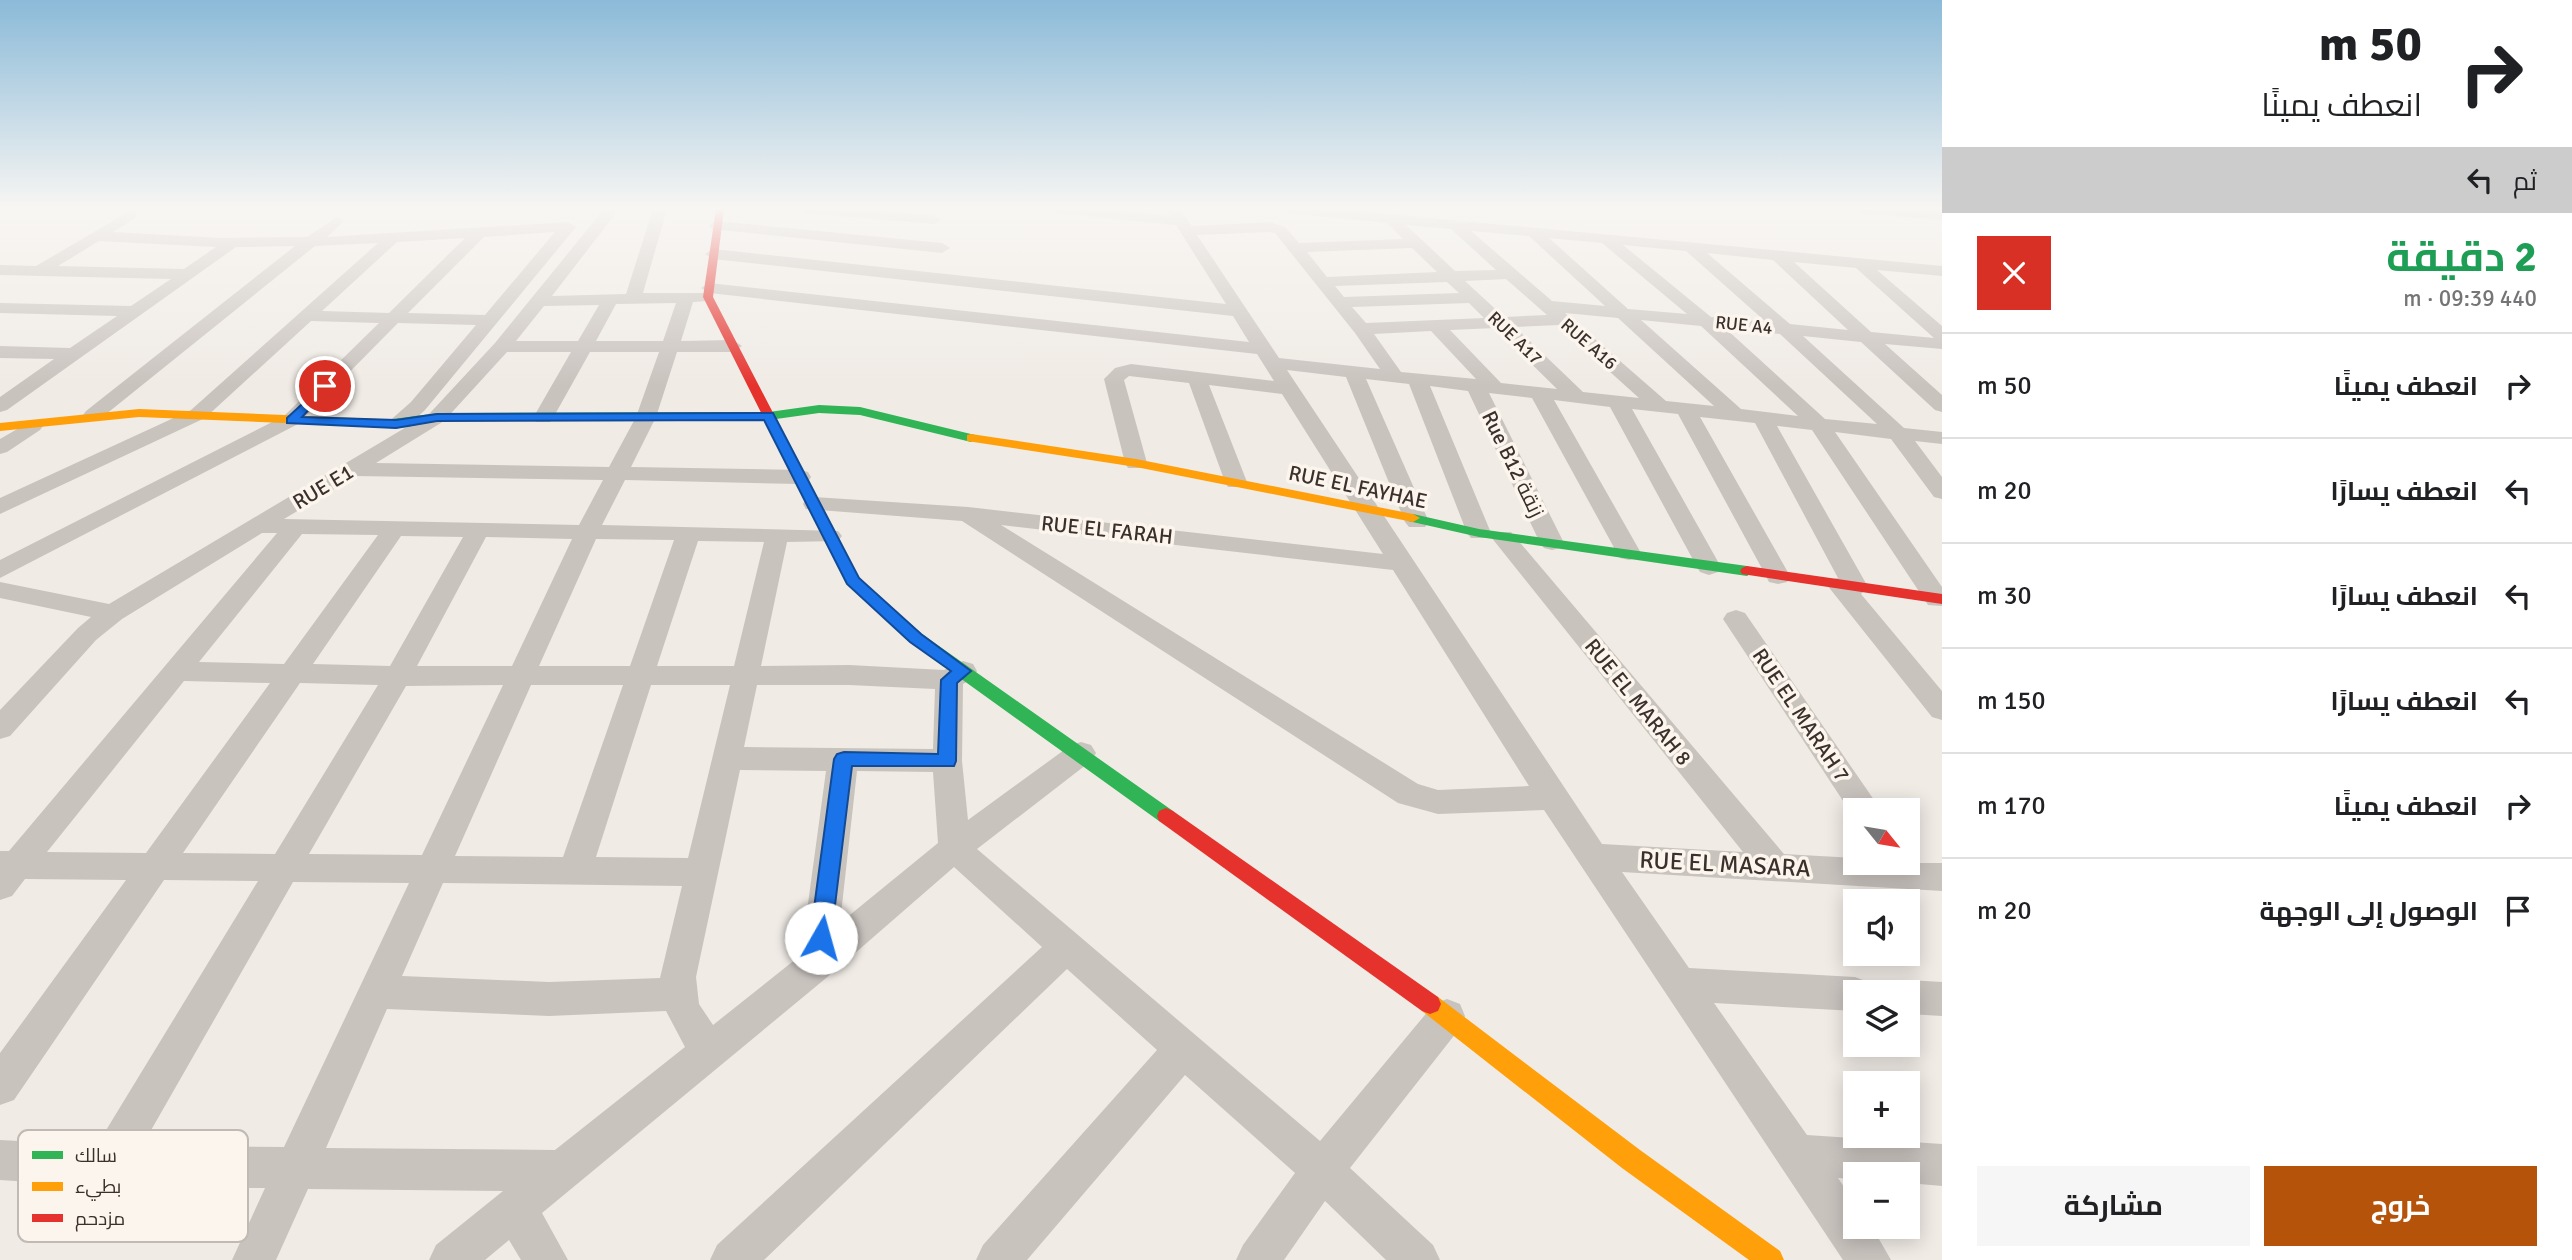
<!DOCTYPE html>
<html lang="ar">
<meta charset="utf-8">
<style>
body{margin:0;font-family:Signika,Cairo,sans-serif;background:#f6f6f6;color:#202124;direction:rtl;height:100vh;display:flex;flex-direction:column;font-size:26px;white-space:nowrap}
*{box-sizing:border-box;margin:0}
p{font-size:23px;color:#757577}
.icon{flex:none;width:38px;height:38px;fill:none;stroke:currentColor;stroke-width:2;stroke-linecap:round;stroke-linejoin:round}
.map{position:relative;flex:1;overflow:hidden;direction:ltr}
.side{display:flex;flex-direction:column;background:#fff;width:630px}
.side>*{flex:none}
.banner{background:#fff;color:#202124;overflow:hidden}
.needle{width:46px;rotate:120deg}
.buttons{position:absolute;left:1843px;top:798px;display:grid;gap:14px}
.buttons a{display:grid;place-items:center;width:77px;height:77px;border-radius:0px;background:#fff;box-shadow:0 4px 18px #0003;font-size:35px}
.pin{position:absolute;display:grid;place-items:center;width:60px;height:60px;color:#fff;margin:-30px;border:4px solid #fff;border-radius:50%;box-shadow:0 2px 7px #0007}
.me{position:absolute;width:77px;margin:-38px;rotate:7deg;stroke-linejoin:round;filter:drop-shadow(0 0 5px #0008)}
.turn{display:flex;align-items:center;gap:24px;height:147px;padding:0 35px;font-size:32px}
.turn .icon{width:91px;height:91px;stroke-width:2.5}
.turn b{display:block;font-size:49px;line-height:60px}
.then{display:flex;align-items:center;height:66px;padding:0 35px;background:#0003;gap:14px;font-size:26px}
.round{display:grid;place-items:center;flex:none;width:74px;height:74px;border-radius:0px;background:#f6f6f6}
.headline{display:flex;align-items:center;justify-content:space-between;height:119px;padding:0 35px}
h1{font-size:42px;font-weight:700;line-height:52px;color:#1e9e55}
.cta{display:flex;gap:14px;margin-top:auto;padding:14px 35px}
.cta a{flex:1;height:80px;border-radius:0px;background:#b45309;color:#fff;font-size:28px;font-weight:700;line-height:80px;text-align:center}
.cta a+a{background:#f6f6f6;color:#202124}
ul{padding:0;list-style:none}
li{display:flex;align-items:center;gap:21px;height:105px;padding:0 35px;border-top:2px solid #e0e0e0}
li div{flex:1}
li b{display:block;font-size:26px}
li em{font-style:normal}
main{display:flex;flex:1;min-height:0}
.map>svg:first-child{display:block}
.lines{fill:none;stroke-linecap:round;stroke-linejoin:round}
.street{fill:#c9c3be;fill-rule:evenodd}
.fast{fill:#30b455;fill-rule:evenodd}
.slow{fill:#ff9f0a;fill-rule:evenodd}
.jam{fill:#e5322d;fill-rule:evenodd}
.route{fill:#1a73e8;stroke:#114b97;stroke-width:2}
.labels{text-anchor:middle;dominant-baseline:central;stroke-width:7;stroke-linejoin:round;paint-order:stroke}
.far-street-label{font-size:18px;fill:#3b302b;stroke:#fbf5ee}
.street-label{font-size:21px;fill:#3b302b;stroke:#fbf5ee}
.near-street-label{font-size:24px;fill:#3b302b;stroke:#fbf5ee}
.key{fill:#fbf5ee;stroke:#c1bab4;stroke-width:2}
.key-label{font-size:19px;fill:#3b302b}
</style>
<main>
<section class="side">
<div class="banner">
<div class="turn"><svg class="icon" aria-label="right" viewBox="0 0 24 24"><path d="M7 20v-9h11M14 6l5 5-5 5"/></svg><div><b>50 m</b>انعطف يمينًا</div></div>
<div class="then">ثم<svg class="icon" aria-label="left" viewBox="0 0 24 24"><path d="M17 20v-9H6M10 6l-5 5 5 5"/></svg></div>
</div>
<div class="headline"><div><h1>2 دقيقة</h1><p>440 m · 09:39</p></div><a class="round" style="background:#d93025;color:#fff"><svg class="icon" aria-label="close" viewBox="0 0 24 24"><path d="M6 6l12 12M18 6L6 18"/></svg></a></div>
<ul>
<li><svg class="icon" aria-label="right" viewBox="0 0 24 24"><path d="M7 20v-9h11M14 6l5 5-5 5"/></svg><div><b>انعطف يمينًا</b></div><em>50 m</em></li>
<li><svg class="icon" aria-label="left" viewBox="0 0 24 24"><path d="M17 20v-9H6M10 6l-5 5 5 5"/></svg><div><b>انعطف يسارًا</b></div><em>20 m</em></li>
<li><svg class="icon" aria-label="left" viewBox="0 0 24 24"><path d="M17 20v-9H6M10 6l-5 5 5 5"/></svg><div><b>انعطف يسارًا</b></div><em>30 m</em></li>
<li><svg class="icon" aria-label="left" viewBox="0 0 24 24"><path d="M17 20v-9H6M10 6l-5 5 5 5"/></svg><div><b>انعطف يسارًا</b></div><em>150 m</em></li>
<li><svg class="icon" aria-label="right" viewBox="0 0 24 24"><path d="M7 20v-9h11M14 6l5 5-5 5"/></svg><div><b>انعطف يمينًا</b></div><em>170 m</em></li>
<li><svg class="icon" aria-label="arrive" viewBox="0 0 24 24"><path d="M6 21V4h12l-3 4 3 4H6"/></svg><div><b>الوصول إلى الوجهة</b></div><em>20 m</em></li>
</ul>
<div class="cta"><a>خروج</a><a>مشاركة</a></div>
</section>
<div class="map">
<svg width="1942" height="1260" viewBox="0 0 1942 1260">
<rect width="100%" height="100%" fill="#f0ebe5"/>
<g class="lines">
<g class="street">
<path d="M604 209H619L552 296 626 294 653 209H667L643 293H709L712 297 709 301 693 302 681 341 733 340 742 346 733 352H677L656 417 631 467 800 470 808 472 811 477 808 482 800 484 625 480 602 525 838 531 842 536 838 541 787 542 761 666 849 665 944 670 963 661 973 664 977 671 973 678 963 684 962 761 968 820 1071 745 1081 742 1091 745 1096 753 1091 761 977 849 1320 1141 1434 1004 1447 999 1460 1004 1465 1016 1460 1028 1350 1168 1433 1245 1440 1260H1386L1325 1201 1284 1260H1236L1243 1245 1295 1173 1185 1075 1027 1260H976L983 1245 1157 1050 1067 969 764 1260H710L717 1245 1042 947 954 867 831 974 542 1213 568 1260H521L509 1240 485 1260H429L436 1245 503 1191 308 1189 276 1260H232L265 1188 107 1187 0 1180V1140L97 1145 258 881 164 880 14 1100 0 1105V1053L126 880 25 879 12 896 0 900V851H9L277 533H262L122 619 96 640 10 736 0 739V710L78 628 91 617 0 598V582L109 604 430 413 495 343ZM676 303 663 341H596L616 304ZM599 305 578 341H516L544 306ZM507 352H571L533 418 536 422H550L553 418 590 352H659L636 417 609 467 376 463 444 421ZM356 476 603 480 579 525 284 519ZM302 534 378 535 284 664 199 662ZM401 536 463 537 390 666 313 664ZM486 537 572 539 512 666H417ZM596 539 674 540 630 666H539ZM698 541 764 542 734 666H657ZM184 681 270 683 146 853 47 852ZM300 683 378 685 275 854 183 853ZM503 685 422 855 309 854 406 686ZM531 685H623L563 857 455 856ZM651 685H730L688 858 596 857ZM757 685H849L935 689 933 749 744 747ZM740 770 826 771 801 955 713 1025 699 1004 696 977ZM857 771 933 772 938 843 840 923ZM293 882 409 883 284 1147 142 1146ZM443 883 682 886 660 978 549 982 402 976ZM387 1009 549 1016 666 1011 685 1047 555 1150 326 1148Z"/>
<polygon points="799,209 859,209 934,216 941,220 934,224 806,213"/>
<path d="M1049 209H1103L1170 216 1166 209H1180L1192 226 1270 222 1285 227 1299 243 1403 239 1387 223 1287 213 1280 209H1335L1942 266V276L1877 270 1942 326V349L1885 344 1942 395V412L1935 410 1861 342 1803 336 1904 428 1942 432V444L1915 441 1942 477V499L1934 497 1891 439 1835 432 1942 587V606L1928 605 1812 430 1777 426 1868 587 1861 594 1942 691V720L1932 717 1827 585 1831 579 1838 578 1755 423 1700 417 1790 576 1787 582 1778 584 1769 582 1766 576 1678 414 1632 409 1721 567 1718 572 1709 575 1700 572 1697 567 1610 407 1554 400 1641 553 1638 558 1629 560 1620 558 1617 553 1532 398 1489 393 1564 543 1560 548 1552 550 1544 548 1540 543 1468 391 1430 386 1491 533 1487 538H1471L1467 533 1409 384 1366 379 1429 522 1425 527H1409L1405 522 1346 377 1287 370 1602 844 1743 852 1491 537 1495 532H1511L1784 854 1855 858V863H1942V891L1622 872 1689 968 1855 977 1868 982 1872 992H1855V1011L1714 1003 1807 1135 1942 1144V1186L1908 1183V1174H1855V1179L1838 1178 1855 1203V1227H1872L1891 1260H1843L1544 810 1438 814 1398 803 962 521 806 509 803 504 806 499 814 497 968 507 1383 554 1282 394 1209 385 1247 482 1244 487H1228L1225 482 1189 383 1129 376 1124 380 1147 463 1144 468H1128L1125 463 1104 379 1115 368 1131 364 1274 381 1257 354 709 293 701 288 709 283 1249 342 1233 316 713 259 705 254 713 249 1226 304 1176 225 1056 213ZM1406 225 1451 229 1496 270 1455 271ZM1471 231 1529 236 1605 306 1552 301ZM1269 232 1275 233 1355 333 1380 369 1279 358 1197 235ZM1549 238 1602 243 1687 314 1628 309ZM1623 245 1686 251 1766 322 1711 317ZM1412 248 1437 272 1327 277 1307 252ZM1707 253 1773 260 1848 330 1790 324ZM1794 262 1856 268 1934 338 1871 332ZM1506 279 1547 315 1504 317 1465 281ZM1447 282 1459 293 1344 297 1335 286ZM1469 303 1484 318 1366 323 1352 307ZM1565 313 1618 318 1714 406 1666 401ZM1641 320 1701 326 1798 416 1741 409ZM1558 325 1639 398 1583 392 1515 327ZM1495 328 1557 389 1501 383 1450 330ZM1725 328 1780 334 1877 424 1825 419ZM1431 331 1476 379 1401 372 1374 334ZM1001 525 1393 570 1529 786 1438 790 1418 784Z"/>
<polygon points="1854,209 1942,212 1942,220 1861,213"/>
<path d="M130 211 135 212 137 215 135 218 113 232 221 238 307 237 337 217 344 221 327 237 568 222 576 227 425 410C414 420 404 432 389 428L386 424 411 402 476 325 398 323 298 424 0 578V560L284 416 379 323 311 321 205 418 0 514V498L191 410 378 243 315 246 100 419H86L83 415 86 411 295 246 236 247 7 410 0 412V397L54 359 0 358V346L70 348 117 316 0 313V303L131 306 171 279 0 275V265L36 266ZM555 232 485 315 408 313 484 237ZM465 238 389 313 322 311 397 242ZM99 241 216 247 184 269 58 266Z"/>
<polygon points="717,221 942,243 950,248 942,253 712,229 709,226 712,223"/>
<polygon points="33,420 40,422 43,426 40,430 7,452 0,454 0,439"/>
<polygon points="1736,610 1745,613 1881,810 1855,810 1855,819 1723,619 1727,613"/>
<polygon points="1908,980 1942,982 1942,1016 1908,1014 1908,992 1892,992 1895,985"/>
</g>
<g class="fast">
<path d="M819 405 860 407 975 435 977 438 971 442 860 415 819 413 769 420 437 421C419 424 389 434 374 423 378 420 426 415 437 413L769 412Z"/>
<polygon points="1413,514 1479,529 1747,566 1754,571 1747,576 1479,537 1408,521 1406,518"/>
<polygon points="862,584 867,586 922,634 1173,811 1175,816 1173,821 1166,824 1159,821 910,642 857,592 854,589 857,586"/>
</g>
<g class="slow">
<polygon points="139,409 380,419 386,423 380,427 139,417 0,431 0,423"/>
<polygon points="971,434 1136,459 1413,514 1420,518 1413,522 1136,467 967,441 967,435"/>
<polygon points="1430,994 1438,997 1640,1150 1780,1251 1784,1260 1749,1260 1622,1168 1422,1011 1419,1004 1422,997"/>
</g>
<g class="jam">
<polygon points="716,209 724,209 713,297 858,577 870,589 867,592 857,592 845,580 703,297"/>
<polygon points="1747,566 1942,594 1942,604 1742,574 1740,571 1742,568"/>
<polygon points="1166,808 1173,811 1438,997 1441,1004 1438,1011 1430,1014 1422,1011 1159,821 1157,816 1159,811"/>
</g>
</g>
<linearGradient id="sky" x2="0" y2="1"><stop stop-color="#8bbad8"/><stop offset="0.54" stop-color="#f8f6f3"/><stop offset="1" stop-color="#f8f6f3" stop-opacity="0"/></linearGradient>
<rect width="1942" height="386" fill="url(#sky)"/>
<polygon class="route" points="325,383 331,386 302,417 396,420 437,414 773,413 859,578 921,634 971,671 957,683 956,761 954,766 852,766 831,938 828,944 821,947 813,944 810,938 834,759 837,754 844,752 938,754 941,680 951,671 910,642 847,584 764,420 437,421 396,428 287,423 287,418"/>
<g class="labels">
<g class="far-street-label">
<text transform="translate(1744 325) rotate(6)">RUE A4</text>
<text transform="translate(1515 338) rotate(44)">RUE A17</text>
<text transform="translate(1589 344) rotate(41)">RUE A16</text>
</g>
<g class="street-label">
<text transform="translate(1513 464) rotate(64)">Rue B12 زنقة</text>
<text transform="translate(323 487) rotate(-31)">RUE E1</text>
<text transform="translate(1358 487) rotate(12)">RUE EL FAYHAE</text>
<text transform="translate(1107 530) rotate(6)">RUE EL FARAH</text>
<text transform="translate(1638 702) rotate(51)">RUE EL MARAH 8</text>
<text transform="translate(1801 715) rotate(56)">RUE EL MARAH 7</text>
</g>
<g class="near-street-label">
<text transform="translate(1725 864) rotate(3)">RUE EL MASARA</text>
</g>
</g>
<rect x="18" y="1130" width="230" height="112" rx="10" class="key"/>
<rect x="32" y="1151" width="31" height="8" fill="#30b455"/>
<rect x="32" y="1182" width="31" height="9" fill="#ff9f0a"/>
<rect x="32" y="1214" width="31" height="8" fill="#e5322d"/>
<g class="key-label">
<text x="75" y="1162">سالك</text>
<text x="75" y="1193">بطيء</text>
<text x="75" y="1225">مزدحم</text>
</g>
</svg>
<div class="buttons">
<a><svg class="needle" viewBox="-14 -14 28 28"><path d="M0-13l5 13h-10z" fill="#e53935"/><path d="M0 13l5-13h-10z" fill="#757577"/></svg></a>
<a><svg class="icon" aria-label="sound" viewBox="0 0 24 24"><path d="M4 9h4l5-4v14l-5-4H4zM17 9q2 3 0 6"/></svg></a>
<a><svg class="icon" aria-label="layers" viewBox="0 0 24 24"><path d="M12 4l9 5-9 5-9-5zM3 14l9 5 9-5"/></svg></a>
<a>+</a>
<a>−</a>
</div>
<div class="pin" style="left:325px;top:386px;background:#d93025"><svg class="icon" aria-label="arrive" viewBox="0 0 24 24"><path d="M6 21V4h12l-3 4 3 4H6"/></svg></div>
<svg class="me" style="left:821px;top:938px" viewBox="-20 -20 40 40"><circle r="19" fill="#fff"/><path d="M0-13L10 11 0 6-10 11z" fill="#1a73e8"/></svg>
</div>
</main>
